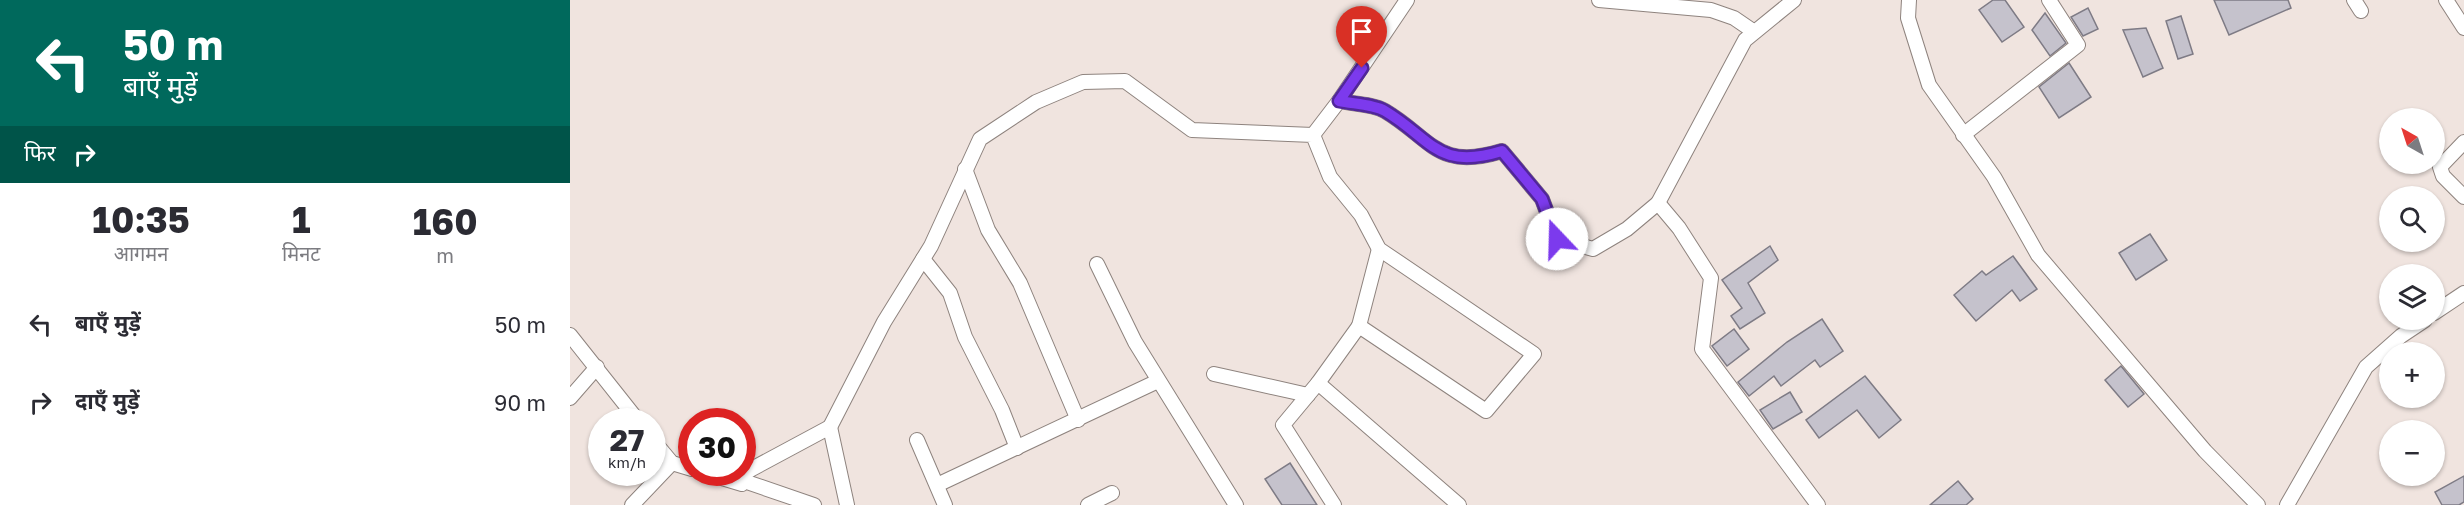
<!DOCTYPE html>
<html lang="hi">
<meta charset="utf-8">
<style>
body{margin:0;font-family:"Golos Text","Noto Sans Devanagari",sans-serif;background:#f7f7f7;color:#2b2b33;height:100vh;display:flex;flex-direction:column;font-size:22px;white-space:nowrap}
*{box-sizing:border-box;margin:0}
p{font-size:20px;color:#7c7c81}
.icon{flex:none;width:33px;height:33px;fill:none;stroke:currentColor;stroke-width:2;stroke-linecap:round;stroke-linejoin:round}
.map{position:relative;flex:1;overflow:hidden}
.side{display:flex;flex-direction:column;background:#fff;width:570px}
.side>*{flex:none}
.hud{background:#00695c;color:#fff;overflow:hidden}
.needle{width:39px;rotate:321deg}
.fabs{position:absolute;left:1809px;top:108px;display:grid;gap:12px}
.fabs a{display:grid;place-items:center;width:66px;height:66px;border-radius:50%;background:#fff;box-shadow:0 2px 4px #0004;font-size:30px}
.speed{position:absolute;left:18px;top:408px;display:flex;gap:12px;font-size:30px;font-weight:700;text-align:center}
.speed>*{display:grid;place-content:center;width:78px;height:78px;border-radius:50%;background:#fff;box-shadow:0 2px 4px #0004;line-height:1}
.speed small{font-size:15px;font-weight:400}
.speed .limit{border:9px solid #d22;background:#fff;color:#111}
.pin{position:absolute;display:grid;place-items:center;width:51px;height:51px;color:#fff;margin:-62px -26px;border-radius:50% 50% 50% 0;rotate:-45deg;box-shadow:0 0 6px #0007}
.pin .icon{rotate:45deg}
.me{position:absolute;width:66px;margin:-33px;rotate:339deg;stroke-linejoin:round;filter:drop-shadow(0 0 4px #0008)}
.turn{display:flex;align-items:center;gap:21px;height:126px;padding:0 24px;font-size:27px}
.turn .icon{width:78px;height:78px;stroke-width:2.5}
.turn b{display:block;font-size:42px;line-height:51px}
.then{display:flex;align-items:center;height:57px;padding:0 24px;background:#0003;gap:12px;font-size:22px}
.eta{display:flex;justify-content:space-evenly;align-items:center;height:102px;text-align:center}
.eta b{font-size:36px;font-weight:700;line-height:42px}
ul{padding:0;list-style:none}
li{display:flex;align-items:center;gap:18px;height:78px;padding:0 24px}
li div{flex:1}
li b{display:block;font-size:22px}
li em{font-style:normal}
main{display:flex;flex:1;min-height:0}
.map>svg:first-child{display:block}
.building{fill:#c5c2cc;stroke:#7e7b85;stroke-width:1.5}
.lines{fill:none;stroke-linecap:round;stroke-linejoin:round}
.minor-casing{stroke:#8e837e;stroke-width:16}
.minor{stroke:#fff;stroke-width:14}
.route-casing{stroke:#51269a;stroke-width:15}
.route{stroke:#7c3aed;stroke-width:10}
</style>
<main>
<section class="side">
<div class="hud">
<div class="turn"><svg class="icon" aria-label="left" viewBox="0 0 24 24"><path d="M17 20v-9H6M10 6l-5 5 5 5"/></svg><div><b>50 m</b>बाएँ मुड़ें</div></div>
<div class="then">फिर<svg class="icon" aria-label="right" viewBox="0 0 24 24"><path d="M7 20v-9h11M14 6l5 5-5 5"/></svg></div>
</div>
<div class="eta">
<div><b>10:35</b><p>आगमन</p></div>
<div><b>1</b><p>मिनट</p></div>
<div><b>160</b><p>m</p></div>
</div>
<ul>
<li><svg class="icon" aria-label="left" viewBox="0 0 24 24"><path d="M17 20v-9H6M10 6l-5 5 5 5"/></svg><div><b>बाएँ मुड़ें</b></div><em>50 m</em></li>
<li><svg class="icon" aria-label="right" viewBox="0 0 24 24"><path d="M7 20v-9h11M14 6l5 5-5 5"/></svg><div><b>दाएँ मुड़ें</b></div><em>90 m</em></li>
</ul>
</section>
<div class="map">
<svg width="1894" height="505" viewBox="0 0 1894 505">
<rect width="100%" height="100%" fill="#f0e4df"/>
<g class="building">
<polygon points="1423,0 1435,0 1454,27 1432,42 1409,10"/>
<polygon points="1644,0 1718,0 1721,8 1659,35"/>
<polygon points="1518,8 1528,29 1513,36 1501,17"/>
<polygon points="1475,13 1496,43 1480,56 1462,30"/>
<polygon points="1611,16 1623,54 1608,59 1596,21"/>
<polygon points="1576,28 1593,68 1573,77 1553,30"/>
<polygon points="1499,63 1521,97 1489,118 1469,87"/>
<polygon points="1580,234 1597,260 1566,280 1549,253"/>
<polygon points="1200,246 1208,260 1178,283 1195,313 1170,329 1161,316 1172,308 1152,280"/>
<polygon points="1443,256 1467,289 1450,301 1442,290 1406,321 1384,295 1412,271 1416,275"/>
<polygon points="1252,319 1273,351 1250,367 1245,360 1211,386 1204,376 1179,396 1168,382 1217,342"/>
<polygon points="1164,329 1179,349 1157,366 1142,346"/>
<polygon points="1551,366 1574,394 1558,407 1535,380"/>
<polygon points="1295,376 1331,420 1309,438 1287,410 1249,438 1236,420"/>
<polygon points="1220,392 1232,412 1203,429 1190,410"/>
<polygon points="720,463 747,505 712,505 695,479"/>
<polygon points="1894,476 1894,502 1889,505 1872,505 1865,492"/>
<polygon points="1388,481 1403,499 1396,505 1360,505"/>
</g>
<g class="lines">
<defs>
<g id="minor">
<polyline points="1029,0 1141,10 1164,18 1183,31"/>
<polyline points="1339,0 1338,18 1359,85 1424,177 1468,255 1635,451 1688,505"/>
<polyline points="1784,0 1791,11"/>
<polyline points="1876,0 1894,28"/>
<polyline points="769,101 837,0"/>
<path d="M743 135 769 101C783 104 803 104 815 111 862 139 867 171 932 151L972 199 987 239 1023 249 1057 229 1088 203 1109 228 1141 278 1132 349 1248 505"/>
<polyline points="1393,135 1508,45 1479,0"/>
<polyline points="1894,142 1870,167 1873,176 1894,197"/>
<polyline points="395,169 418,230 450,283 508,420"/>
<polyline points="1088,203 1175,40 1224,0"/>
<polyline points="353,259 380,293 395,337 432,410 447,448"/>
<polyline points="527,264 565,342 666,505"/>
<polyline points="1864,313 1894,293"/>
<polyline points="789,326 809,249"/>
<polyline points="0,335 69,422"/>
<polyline points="644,374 738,395"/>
<polyline points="0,398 27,367"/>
<polyline points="260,427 314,322 361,246 410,139 466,102 513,82 555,81 622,130 743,135 760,177 791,215 809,249 964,354 916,411 789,326 748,383"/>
<polyline points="82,439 102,463 122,469"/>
<polyline points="347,440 375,505"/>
<polyline points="132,472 172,484"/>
<polyline points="367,485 588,381"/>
<polyline points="62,505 102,463"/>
<polyline points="244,505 165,478 260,427 277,505"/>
<polyline points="518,505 542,493"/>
<polyline points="764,505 713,425 748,383 889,505"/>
<polyline points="1717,505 1796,367 1831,336 1855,320"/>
</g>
</defs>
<use href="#minor" class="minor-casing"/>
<use href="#minor" class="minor"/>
</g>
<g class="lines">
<defs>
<path id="route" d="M792 68 769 101C783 104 803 104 815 111 862 139 867 171 932 151L972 199 987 239"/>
</defs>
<use href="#route" class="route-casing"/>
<use href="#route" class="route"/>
</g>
</svg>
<div class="fabs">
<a><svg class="needle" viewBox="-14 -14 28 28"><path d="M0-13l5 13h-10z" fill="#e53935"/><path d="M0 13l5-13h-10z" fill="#7c7c81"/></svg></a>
<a><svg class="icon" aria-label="search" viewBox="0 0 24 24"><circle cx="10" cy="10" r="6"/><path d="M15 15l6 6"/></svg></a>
<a><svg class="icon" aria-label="layers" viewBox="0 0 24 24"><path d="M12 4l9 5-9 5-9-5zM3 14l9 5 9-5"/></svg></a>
<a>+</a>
<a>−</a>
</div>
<div class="speed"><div>27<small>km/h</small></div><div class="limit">30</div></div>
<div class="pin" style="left:792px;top:68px;background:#d93025"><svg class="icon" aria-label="arrive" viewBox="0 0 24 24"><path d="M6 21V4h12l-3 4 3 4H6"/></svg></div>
<svg class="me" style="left:987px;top:239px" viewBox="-20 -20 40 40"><circle r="19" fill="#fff"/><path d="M0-13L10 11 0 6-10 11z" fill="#7c3aed"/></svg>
</div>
</main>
